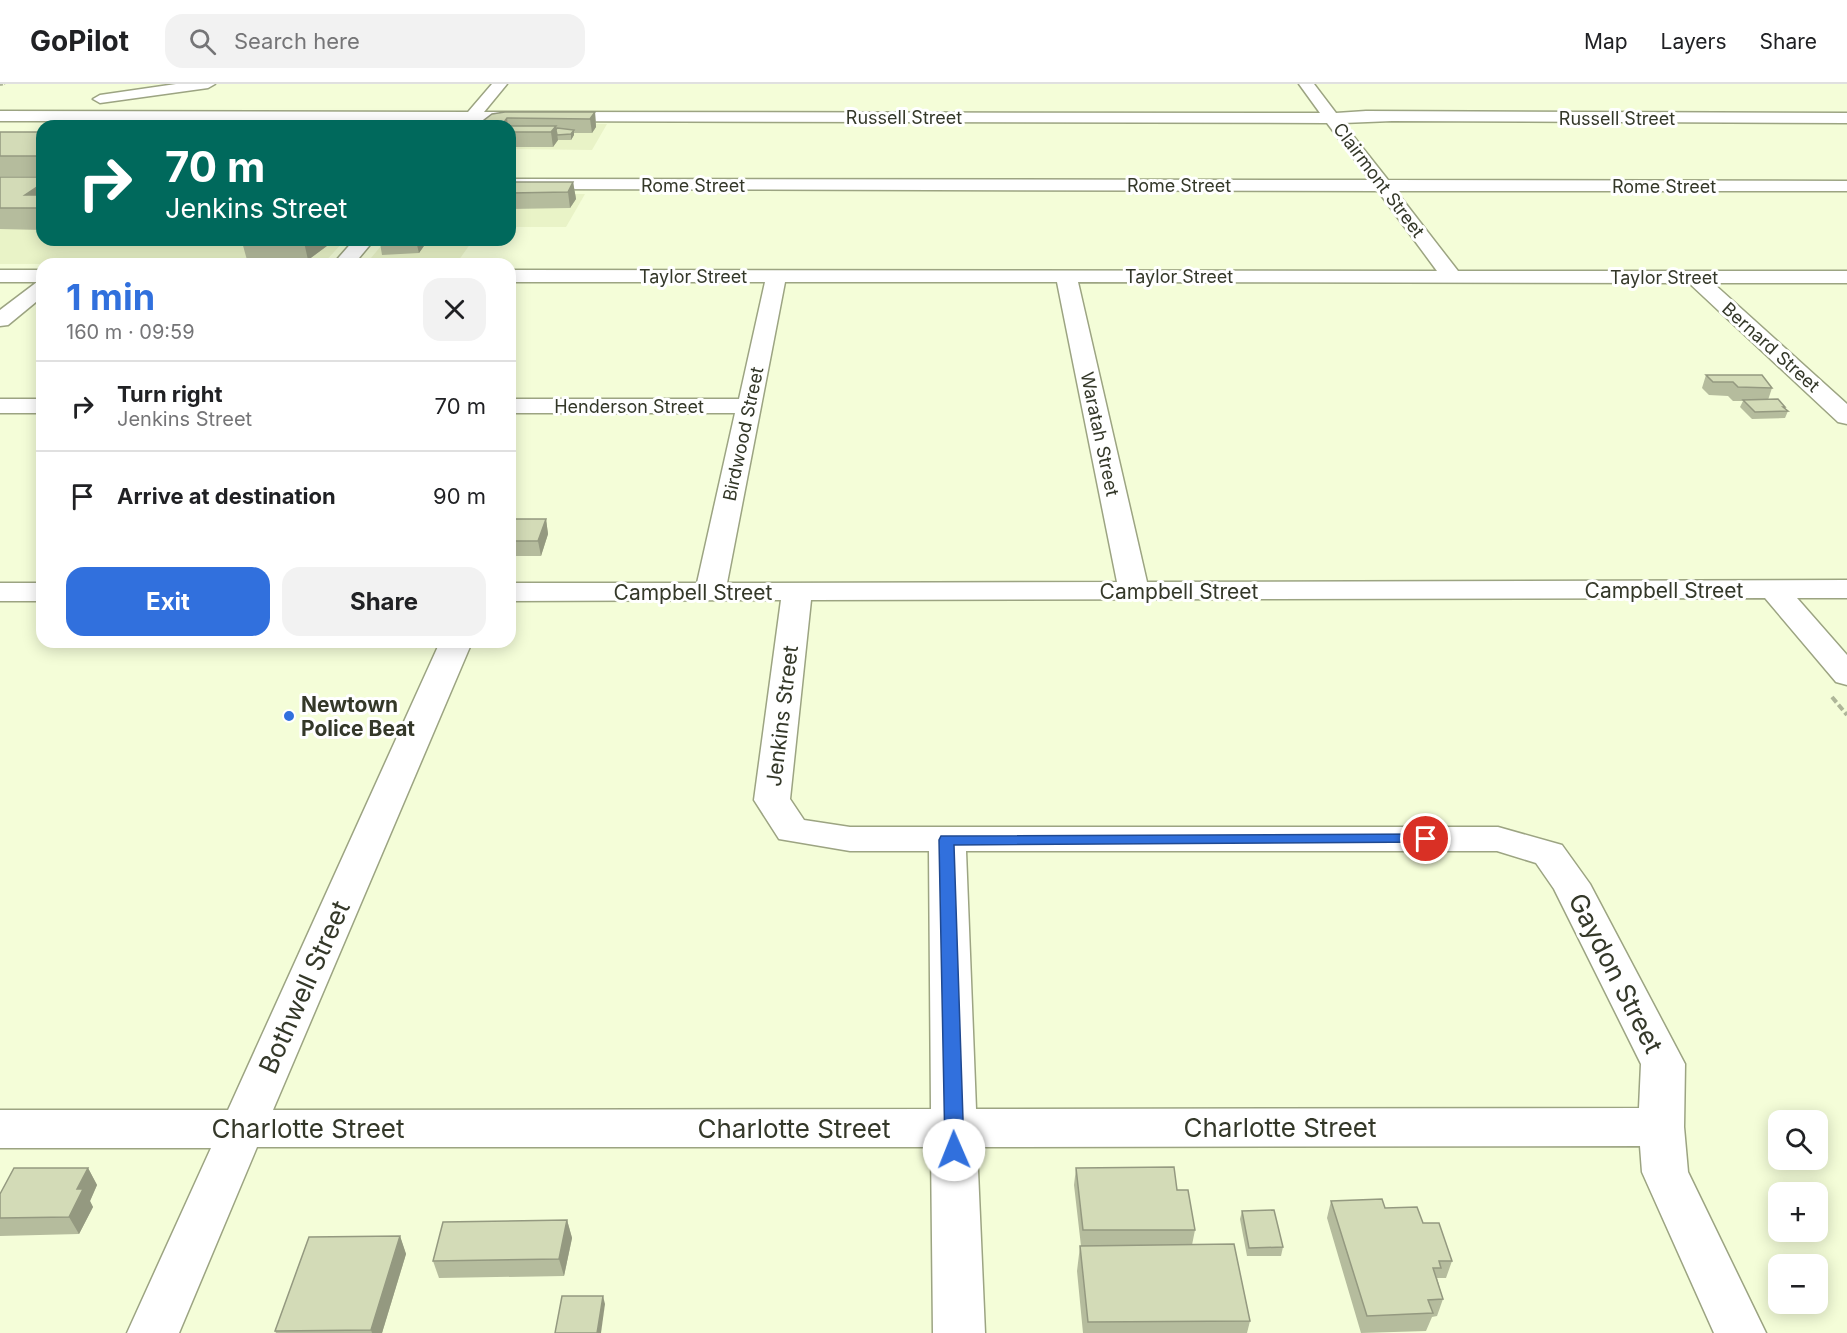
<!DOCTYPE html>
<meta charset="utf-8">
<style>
body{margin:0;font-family:Inter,sans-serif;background:#f2f2f2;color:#202124;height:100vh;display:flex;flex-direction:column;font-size:22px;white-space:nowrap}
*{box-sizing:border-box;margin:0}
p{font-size:20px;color:#757577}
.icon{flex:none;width:33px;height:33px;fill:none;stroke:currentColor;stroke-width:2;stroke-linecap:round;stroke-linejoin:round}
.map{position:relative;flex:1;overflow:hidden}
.drawer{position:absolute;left:36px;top:174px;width:480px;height:390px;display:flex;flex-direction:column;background:#fff;border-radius:18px;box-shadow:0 3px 15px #0003}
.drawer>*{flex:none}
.banner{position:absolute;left:36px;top:36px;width:480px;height:126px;border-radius:18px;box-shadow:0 3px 15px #0003;background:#00695c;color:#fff;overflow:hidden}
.fabs{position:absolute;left:1768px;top:1026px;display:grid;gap:12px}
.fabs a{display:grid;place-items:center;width:60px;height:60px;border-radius:12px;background:#fff;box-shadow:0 3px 15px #0003;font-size:30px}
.pin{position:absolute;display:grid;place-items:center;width:51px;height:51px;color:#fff;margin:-26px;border:3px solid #fff;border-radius:50%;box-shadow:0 2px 6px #0007}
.me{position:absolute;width:66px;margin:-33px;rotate:359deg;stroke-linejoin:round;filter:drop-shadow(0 0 4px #0008)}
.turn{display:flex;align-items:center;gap:21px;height:126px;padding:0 30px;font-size:27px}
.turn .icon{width:78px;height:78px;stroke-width:2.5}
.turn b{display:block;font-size:42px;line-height:51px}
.round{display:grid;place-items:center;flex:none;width:63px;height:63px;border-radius:18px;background:#f2f2f2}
.overview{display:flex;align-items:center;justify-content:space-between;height:102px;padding:0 30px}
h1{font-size:36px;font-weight:700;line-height:45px;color:#3170dd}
.primary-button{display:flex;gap:12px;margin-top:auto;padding:12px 30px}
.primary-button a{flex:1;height:69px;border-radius:18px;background:#3170dd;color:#fff;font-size:24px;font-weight:700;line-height:69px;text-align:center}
.primary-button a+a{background:#f2f2f2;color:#202124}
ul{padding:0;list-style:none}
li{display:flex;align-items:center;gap:18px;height:90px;padding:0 30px;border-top:2px solid #e0e0e0}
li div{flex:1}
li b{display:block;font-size:22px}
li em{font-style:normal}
header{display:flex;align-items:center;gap:36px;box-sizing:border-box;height:84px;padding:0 30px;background:#fff;border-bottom:2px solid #e0e0e0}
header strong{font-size:28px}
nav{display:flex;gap:33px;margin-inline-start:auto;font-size:21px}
.search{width:420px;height:54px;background:#f2f2f2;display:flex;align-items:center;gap:15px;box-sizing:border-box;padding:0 21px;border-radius:18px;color:#757577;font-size:22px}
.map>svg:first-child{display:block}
.built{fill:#e9f3c7}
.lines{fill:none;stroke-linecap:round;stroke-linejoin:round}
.minor-casing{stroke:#9ca482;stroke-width:3}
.path-far1{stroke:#aeb699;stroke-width:2;stroke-dasharray:3 1.5;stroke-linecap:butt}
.path{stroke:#aeb699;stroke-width:4;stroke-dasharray:7 3;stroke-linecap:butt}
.minor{fill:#fff;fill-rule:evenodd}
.wall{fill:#b5bc9d}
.shaded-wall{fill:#949980}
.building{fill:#d3dbb7;stroke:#949980;stroke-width:1.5}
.route{fill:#3170dd;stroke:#204990;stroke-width:1.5}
.poi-dot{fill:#3170dd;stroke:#fff;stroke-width:2}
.labels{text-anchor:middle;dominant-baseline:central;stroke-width:6;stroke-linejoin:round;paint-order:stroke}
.far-street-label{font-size:18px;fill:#343829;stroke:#fff}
.street-label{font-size:21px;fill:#343829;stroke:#fff}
.poi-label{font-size:21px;font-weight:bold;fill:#343829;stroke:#fff;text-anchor:start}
.near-street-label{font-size:26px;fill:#343829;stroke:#fff}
</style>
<header>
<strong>GoPilot</strong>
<div class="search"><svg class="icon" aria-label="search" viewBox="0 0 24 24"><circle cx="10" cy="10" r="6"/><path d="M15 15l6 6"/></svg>Search here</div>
<nav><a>Map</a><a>Layers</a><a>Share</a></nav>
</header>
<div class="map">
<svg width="1847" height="1249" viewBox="0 0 1847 1249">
<rect width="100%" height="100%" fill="#f4fdd8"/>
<g class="built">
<polygon points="496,40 607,40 592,66 510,65 510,42 487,42"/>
<polygon points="0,109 42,109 42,156 345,156 323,180 0,180"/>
<polygon points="510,109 585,110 566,143 510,143 514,135 510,134"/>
<polygon points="386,156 473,156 456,180 366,180"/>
</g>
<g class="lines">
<defs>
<g id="minor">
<polygon points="176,0 215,0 208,4 100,19 93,15 100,11"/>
<path d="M492 0H507L484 28 1320 29 1299 0H1314L1336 29 1366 27 1847 29V39L1392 37 1343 39 1388 96 1847 97V107H1396L1458 187H1847V199H1713L1847 320V340L1838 338 1689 199 1078 198 1147 498 1847 496V514H1797L1847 571V601L1836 598 1765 514 811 516 790 715 804 736 850 743H1498L1562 761 1590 800 1685 980 1684 1043 1688 1088 1766 1249H1714L1642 1088 1640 1062 977 1063 985 1249H933L931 1063H257L179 1249H127L211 1064H0V1026H228L440 558H472L273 1026 931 1025 929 767H850L779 755 754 716 781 516 510 517V499H697L735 329H510V315H739L765 198H510V186L1437 187 1378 107 510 105V95L1370 96 1327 39 476 37 472 42H456L460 37H0V27L468 28ZM785 198H1057L1117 498 727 499ZM966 767H1497L1536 779 1554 805 1641 980 1639 1024 976 1025Z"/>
<polygon points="354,156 374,156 354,180 333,180"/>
<polygon points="0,186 42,186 42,213 8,241 0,242 0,226 37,198 0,198"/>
<rect x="0" y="315" width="42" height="14"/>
<rect x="0" y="499" width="42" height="18"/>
</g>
</defs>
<use href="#minor" class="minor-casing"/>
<polyline class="path-far1" points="0,1 5,0"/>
<polyline class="path" points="1832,613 1847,631"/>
<use href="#minor" class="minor"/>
</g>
<g class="wall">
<polygon points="595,28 596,43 592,49 574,49 574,51 571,56 558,56 553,63 510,63 510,42 480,42 479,40 492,30"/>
<rect x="0" y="48" width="42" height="44"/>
<polygon points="0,93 42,93 42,146 0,145"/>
<polygon points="510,98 573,98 576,115 570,124 510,125"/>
<polygon points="244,156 335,156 308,176 247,176 242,158"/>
<polygon points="382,156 450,156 446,161 427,161 426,159 419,169 382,171 380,159"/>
<polygon points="1706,291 1772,304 1768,316 1785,323 1785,324 1788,327 1785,334 1752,335 1740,323 1743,317 1733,317 1728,312 1709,311 1702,304"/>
<polygon points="510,435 546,435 548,450 541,472 513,472 512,469 510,469"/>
<polygon points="88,1084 97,1101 90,1117 93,1123 79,1150 0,1152 0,1110"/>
<polygon points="1076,1084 1177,1106 1195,1146 1192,1161 1250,1237 1247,1249 1083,1249 1077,1187 1080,1162 1081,1162 1074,1101"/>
<polygon points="1331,1117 1385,1124 1423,1139 1452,1177 1446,1194 1437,1194 1443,1215 1437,1232 1432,1233 1426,1247 1361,1249 1327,1134"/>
<polygon points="1242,1127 1283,1163 1281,1172 1247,1172 1240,1135"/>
<polygon points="567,1136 572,1154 564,1192 439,1194 433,1177"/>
<polygon points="400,1152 406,1170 382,1249 276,1249 275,1247"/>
</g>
<g class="shaded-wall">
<polygon points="595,28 596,43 592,49 590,35"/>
<polygon points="507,34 508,42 501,42"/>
<polygon points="556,42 558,56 553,63 551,48"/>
<polygon points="574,46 574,51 571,56 571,50"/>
<polygon points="573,98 576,115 570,124 568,108"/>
<polygon points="37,103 42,115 25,111"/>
<polygon points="307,156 335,156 308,176 304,158"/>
<polygon points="417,156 426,156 426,159 419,169 416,157"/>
<polygon points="546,435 548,450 541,472 538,457"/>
<polygon points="88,1084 97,1101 90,1117 93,1123 79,1150 69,1133 77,1105"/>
<polygon points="567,1136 572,1154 564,1192 559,1175"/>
<polygon points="400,1152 406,1170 382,1249 372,1249 371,1246"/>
<polygon points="603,1212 605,1220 601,1249 597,1249"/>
</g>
<g class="building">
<polygon points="505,28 595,28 590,35 507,34 501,42 556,42 551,48 510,48 510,42 491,42 492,41 479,40 492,30"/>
<polygon points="557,44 574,46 571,50 557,51 556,46"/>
<rect x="0" y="48" width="42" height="24"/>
<polygon points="0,93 42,93 42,103 37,103 25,111 42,111 42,124 0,124"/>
<polygon points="510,98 573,98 568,108 510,109"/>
<polygon points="244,156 307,156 304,158 242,158"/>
<polygon points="382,156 417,156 416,157 380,159"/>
<polygon points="1706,291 1762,291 1772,304 1738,303 1733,298 1713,298"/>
<polygon points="1778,315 1785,323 1783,323 1788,327 1755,328 1743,316"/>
<polygon points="510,435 546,435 538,457 510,457"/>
<polygon points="1174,1083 1177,1106 1188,1106 1195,1146 1083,1146 1076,1084"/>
<polygon points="14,1084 88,1084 77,1105 83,1105 69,1133 0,1134 0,1110"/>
<polygon points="1382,1115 1385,1124 1417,1123 1423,1139 1439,1139 1452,1177 1439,1177 1441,1184 1433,1184 1443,1215 1428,1216 1433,1229 1367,1232 1331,1117"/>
<polygon points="1274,1126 1283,1163 1249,1164 1242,1127"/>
<polygon points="567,1136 559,1175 433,1177 443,1138"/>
<polygon points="400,1152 371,1246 275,1247 309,1153"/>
<polygon points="1234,1160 1250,1237 1088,1238 1080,1162"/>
<polygon points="562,1212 603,1212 597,1249 555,1249"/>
</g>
<polygon class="route" points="1426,750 1434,755 1432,758 954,761 964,1066 961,1072 954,1074 948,1072 945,1066 939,756 941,752"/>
<circle class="poi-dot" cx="289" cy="632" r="6"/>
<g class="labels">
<g class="far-street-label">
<text x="904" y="33">Russell Street</text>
<text x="1617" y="34">Russell Street</text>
<text transform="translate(1379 96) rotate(53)">Clairmont Street</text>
<text x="693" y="101">Rome Street</text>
<text x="1179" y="101">Rome Street</text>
<text x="1664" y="102">Rome Street</text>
<text x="693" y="192">Taylor Street</text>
<text x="1179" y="192">Taylor Street</text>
<text x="1664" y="193">Taylor Street</text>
<text transform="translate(1771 263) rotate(42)">Bernard Street</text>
<text x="629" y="322">Henderson Street</text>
<text transform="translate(743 350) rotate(-78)">Birdwood Street</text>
<text transform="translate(1100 350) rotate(78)">Waratah Street</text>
</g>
<g class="street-label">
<text x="1664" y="506">Campbell Street</text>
<text x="1179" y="507">Campbell Street</text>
<text x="693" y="508">Campbell Street</text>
<text transform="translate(782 632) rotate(-83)">Jenkins Street</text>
</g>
<g class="poi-label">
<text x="301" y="620">Newtown<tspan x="301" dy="24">Police Beat</tspan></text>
</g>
<g class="near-street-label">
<text transform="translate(1616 889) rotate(63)">Gaydon Street</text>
<text transform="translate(304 903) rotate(-66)">Bothwell Street</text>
<text x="1280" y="1043">Charlotte Street</text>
<text x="308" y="1044">Charlotte Street</text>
<text x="794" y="1044">Charlotte Street</text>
</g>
</g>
</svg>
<div class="fabs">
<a><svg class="icon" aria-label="search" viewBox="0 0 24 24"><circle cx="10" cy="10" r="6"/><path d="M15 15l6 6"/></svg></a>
<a>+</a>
<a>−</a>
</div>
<div class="pin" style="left:1426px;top:755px;background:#d93025"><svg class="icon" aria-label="arrive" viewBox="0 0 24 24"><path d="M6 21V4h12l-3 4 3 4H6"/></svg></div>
<svg class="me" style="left:954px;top:1066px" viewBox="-20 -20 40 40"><circle r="19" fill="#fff"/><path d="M0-13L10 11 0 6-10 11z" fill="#3170dd"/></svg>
<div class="banner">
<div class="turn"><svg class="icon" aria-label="right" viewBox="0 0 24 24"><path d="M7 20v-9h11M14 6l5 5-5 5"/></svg><div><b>70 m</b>Jenkins Street</div></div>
</div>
<section class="drawer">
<div class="overview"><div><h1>1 min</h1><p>160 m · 09:59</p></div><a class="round"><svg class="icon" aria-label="close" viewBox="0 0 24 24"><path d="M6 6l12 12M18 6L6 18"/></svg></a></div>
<ul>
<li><svg class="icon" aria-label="right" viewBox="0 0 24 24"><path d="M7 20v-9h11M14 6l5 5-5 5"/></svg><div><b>Turn right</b><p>Jenkins Street</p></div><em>70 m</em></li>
<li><svg class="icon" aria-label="arrive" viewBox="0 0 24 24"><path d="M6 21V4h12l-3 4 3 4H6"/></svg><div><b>Arrive at destination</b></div><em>90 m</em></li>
</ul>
<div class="primary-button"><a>Exit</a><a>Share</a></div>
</section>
</div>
